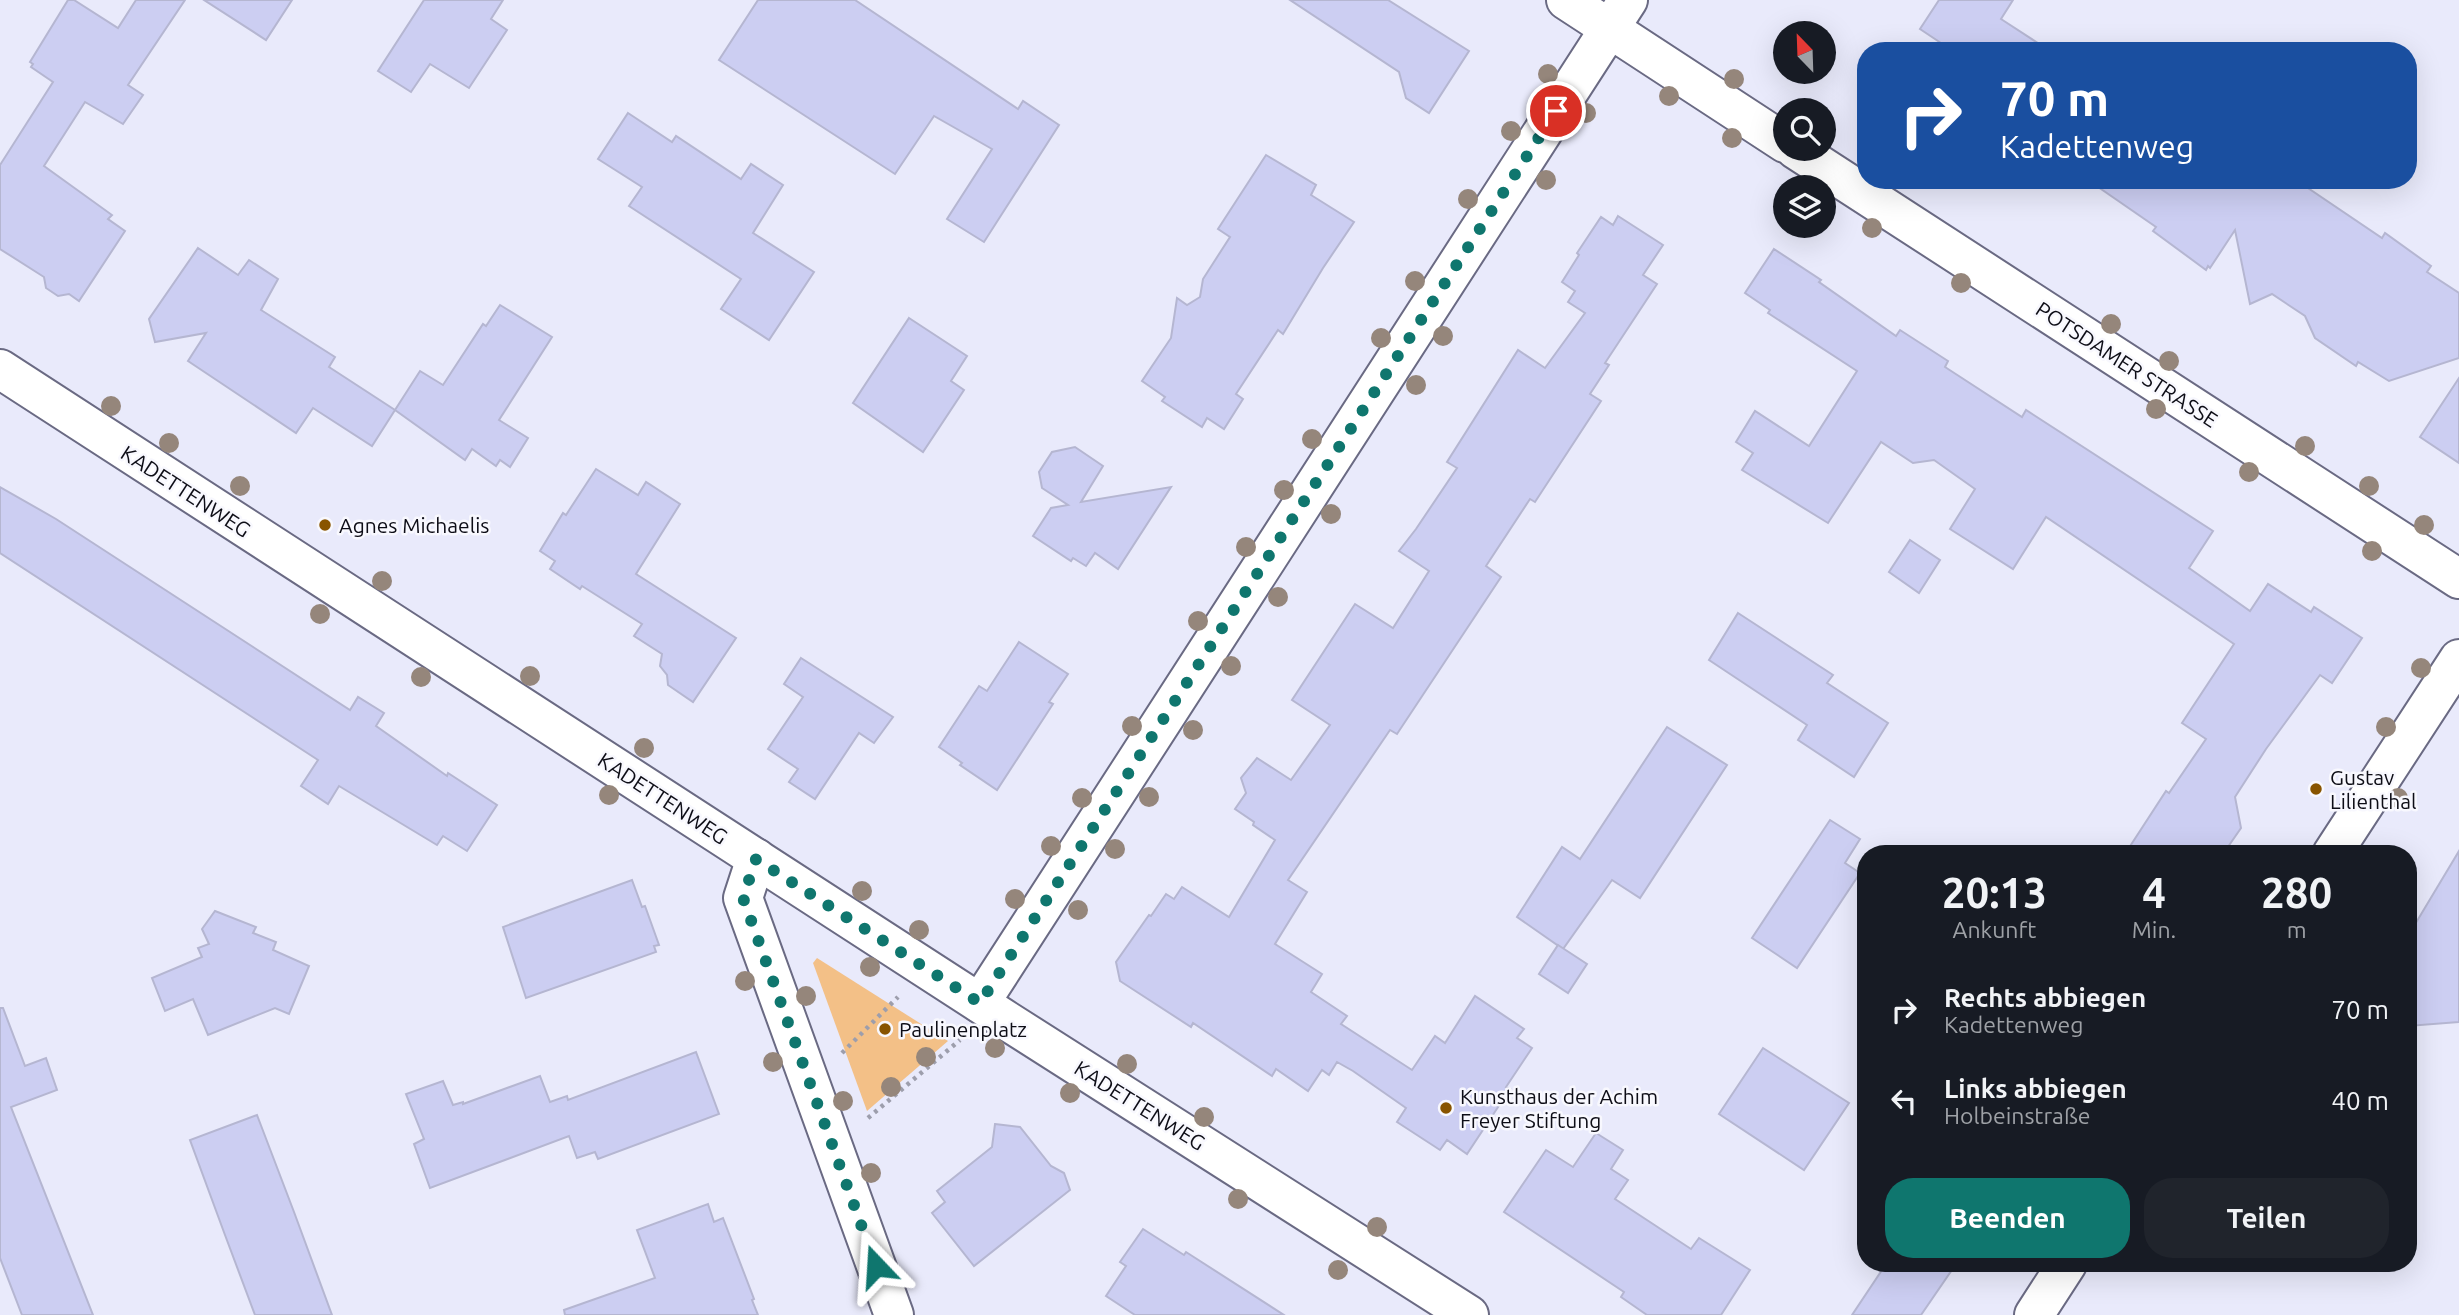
<!DOCTYPE html>
<html lang="de">
<meta charset="utf-8">
<style>
body{margin:0;font-family:Ubuntu,sans-serif;background:#20242c;color:#f1f3f6;height:100vh;display:flex;flex-direction:column;font-size:26px;white-space:nowrap}
*{box-sizing:border-box;margin:0}
p{font-size:23px;color:#9ea1a6}
.icon{flex:none;width:38px;height:38px;fill:none;stroke:currentColor;stroke-width:2;stroke-linecap:round;stroke-linejoin:round}
.map{position:relative;flex:1;overflow:hidden}
.details{position:absolute;left:1857px;top:845px;width:560px;height:427px;display:flex;flex-direction:column;background:#171b24;border-radius:28px;box-shadow:0 7px 28px #0002}
.details>*{flex:none}
.top-card{position:absolute;left:1857px;top:42px;width:560px;height:147px;border-radius:28px;box-shadow:0 7px 28px #0002;background:#1a4fa0;color:#fff;overflow:hidden}
.needle{width:46px;rotate:337deg}
.tools{position:absolute;left:1773px;top:21px;display:grid;gap:14px}
.tools a{display:grid;place-items:center;width:63px;height:63px;border-radius:50%;background:#171b24;box-shadow:0 7px 28px #0002;font-size:35px}
.pin{position:absolute;display:grid;place-items:center;width:60px;height:60px;color:#fff;margin:-30px;border:4px solid #fff;border-radius:50%;box-shadow:0 2px 7px #0007}
.me{position:absolute;width:77px;margin:-38px;rotate:340deg;stroke-linejoin:round;filter:drop-shadow(0 0 5px #0008)}
.turn{display:flex;align-items:center;gap:24px;height:147px;padding:0 28px;font-size:32px}
.turn .icon{width:91px;height:91px;stroke-width:2.5}
.turn b{display:block;font-size:49px;line-height:60px}
.eta{display:flex;justify-content:space-evenly;align-items:center;height:119px;text-align:center}
.eta b{font-size:42px;font-weight:700;line-height:49px}
.cta{display:flex;gap:14px;margin-top:auto;padding:14px 28px}
.cta a{flex:1;height:80px;border-radius:28px;background:#0f766e;color:#fff;font-size:28px;font-weight:700;line-height:80px;text-align:center}
.cta a+a{background:#20242c;color:#f1f3f6}
ul{padding:0;list-style:none}
li{display:flex;align-items:center;gap:21px;height:91px;padding:0 28px}
li div{flex:1}
li b{display:block;font-size:26px}
li em{font-style:normal}
.map>svg:first-child{display:block}
.green{fill:#f3c087}
.building{fill:#cccef2;stroke:#b5b6d1;stroke-width:2}
.lines{fill:none;stroke-linecap:round;stroke-linejoin:round}
.minor-casing{stroke:#6a6a83;stroke-width:42}
.path{stroke:#9d9eac;stroke-width:4.5;stroke-dasharray:3.5 5;stroke-linecap:butt}
.minor{stroke:#fff;stroke-width:38}
.tree{fill:#95867b}
.route{stroke:#0f766e;stroke-width:12;stroke-dasharray:0 21.6}
.poi-dot{fill:#885400;stroke:#f8f8fe;stroke-width:2.5}
.labels{text-anchor:middle;dominant-baseline:central;stroke-width:5;stroke-linejoin:round;paint-order:stroke}
.street-label{font-size:21px;fill:#0d0d16;stroke:#f8f8fe}
.poi-label{font-size:21px;fill:#0d0d16;stroke:#f8f8fe;text-anchor:start}
</style>
<div class="map">
<svg width="2459" height="1315" viewBox="0 0 2459 1315">
<rect width="100%" height="100%" fill="#e9eafb"/>
<polygon class="green" points="817,958 948,1041 867,1111 813,963"/>
<g class="building">
<polygon points="68,0 74,0 118,28 136,0 185,0 128,85 143,95 123,124 85,102 44,166 112,215 108,219 125,231 79,301 69,294 58,296 46,288 44,277 0,249 0,165 53,82 31,67 33,64 30,62"/>
<polygon points="204,0 292,0 266,40"/>
<polygon points="424,0 503,0 491,19 507,30 469,88 430,64 411,92 378,71"/>
<polygon points="758,0 855,0 1018,109 1023,101 1059,125 984,242 947,219 992,149 934,116 895,174 719,60"/>
<polygon points="1290,0 1388,0 1469,51 1429,113 1406,98 1399,72"/>
<polygon points="1939,0 2013,0 2001,19 2050,51 1953,51 1920,29"/>
<polygon points="628,113 672,142 676,136 741,179 751,164 783,185 753,233 814,272 769,340 721,309 741,279 629,206 642,187 598,159"/>
<polygon points="1266,155 1316,185 1311,195 1354,222 1323,268 1283,334 1278,330 1236,394 1243,399 1224,429 1207,418 1202,427 1162,401 1165,397 1142,381 1171,338 1177,298 1187,305 1200,297 1203,279 1230,237 1218,229"/>
<polygon points="2088,180 2296,180 2382,238 2385,233 2431,266 2427,272 2459,293 2459,358 2389,381 2358,362 2356,366 2315,338 2305,316 2272,294 2250,304 2235,230 2210,268 2208,266 2206,270 2153,231 2156,227"/>
<polygon points="1618,216 1663,245 1643,275 1657,284 1605,363 1609,365 1590,394 1601,401 1535,502 1530,499 1486,566 1501,577 1397,734 1390,730 1288,880 1307,892 1275,944 1322,974 1311,992 1347,1016 1341,1024 1412,1070 1435,1036 1445,1043 1475,996 1524,1029 1517,1038 1532,1048 1506,1087 1510,1089 1467,1154 1447,1140 1440,1150 1397,1122 1406,1108 1353,1071 1337,1062 1329,1075 1322,1070 1308,1091 1276,1069 1272,1076 1193,1023 1191,1027 1120,981 1116,962 1149,915 1151,916 1166,894 1174,899 1182,887 1229,917 1275,840 1253,825 1254,822 1235,809 1246,793 1241,778 1257,758 1291,780 1330,725 1292,700 1355,604 1393,628 1429,571 1399,551 1416,529 1457,468 1447,462 1518,350 1545,368 1585,313 1568,302 1575,291 1562,282 1579,255 1577,253 1601,217 1613,225"/>
<polygon points="198,248 238,275 249,260 278,279 261,310 335,357 329,367 395,410 372,446 313,408 296,433 188,361 206,333 155,342 149,319"/>
<polygon points="1774,249 1821,280 1819,282 1896,336 1900,330 1948,361 1945,367 2022,417 2026,410 2213,531 2189,568 2250,611 2268,584 2311,612 2314,607 2362,638 2332,683 2320,675 2266,749 2235,797 2241,828 2223,854 2125,854 2166,791 2169,793 2206,739 2182,723 2234,644 2046,517 2013,569 1950,529 1975,489 1934,460 1913,463 1881,442 1828,523 1742,470 1753,453 1736,442 1755,411 1809,446 1857,371 1768,313 1770,310 1745,293"/>
<polygon points="500,305 552,337 499,420 528,438 510,467 500,460 496,466 472,449 465,460 395,410 420,371 443,385 483,324 486,326"/>
<polygon points="909,318 967,356 951,381 964,390 923,452 853,403"/>
<polygon points="2459,378 2459,463 2420,437"/>
<polygon points="1075,447 1103,466 1081,502 1171,487 1118,569 1095,553 1086,566 1073,558 1071,561 1033,536 1051,508 1068,505 1042,488 1039,472 1052,452"/>
<polygon points="596,469 638,495 646,482 680,504 636,574 736,638 693,702 668,685 667,675 660,666 662,654 634,636 642,624 582,586 580,589 550,569 555,561 540,551 563,513 566,515"/>
<polygon points="0,487 56,519 350,710 358,697 384,713 376,726 447,776 448,773 497,805 467,851 443,836 437,845 339,786 328,804 301,786 318,760 0,553"/>
<polygon points="1910,540 1940,560 1919,593 1889,572"/>
<polygon points="1738,613 1833,675 1827,683 1888,723 1854,777 1798,740 1807,725 1709,660"/>
<polygon points="1019,642 1068,674 1049,702 1053,704 997,790 960,765 962,763 939,747 979,686 987,691"/>
<polygon points="801,658 893,717 874,743 859,733 815,799 789,782 798,769 768,749 803,697 784,684"/>
<polygon points="1667,727 1727,765 1640,898 1612,880 1563,949 1517,917 1562,847 1580,859"/>
<polygon points="1830,820 1860,839 1845,863 1860,873 1797,968 1752,938"/>
<polygon points="2459,851 2459,1022 2408,1026 2408,936"/>
<polygon points="632,880 642,907 645,906 659,945 654,946 656,952 526,998 503,927"/>
<polygon points="215,911 256,927 253,933 276,942 273,950 309,966 289,1014 275,1008 208,1035 193,999 165,1011 152,978 202,957 198,948 209,944 202,929"/>
<polygon points="1558,945 1587,964 1568,993 1539,974"/>
<polygon points="0,1008 3,1008 25,1066 46,1058 57,1090 11,1107 93,1315 22,1315 0,1258"/>
<polygon points="1763,1048 1849,1103 1804,1170 1719,1114"/>
<polygon points="696,1052 719,1114 598,1159 595,1152 577,1158 569,1136 430,1188 414,1144 424,1139 406,1094 443,1081 453,1105 463,1102 463,1104 540,1076 550,1102 567,1096 568,1100"/>
<polygon points="257,1115 294,1212 332,1315 255,1315 225,1235 190,1140"/>
<polygon points="995,1124 1020,1127 1051,1166 1064,1173 1070,1190 974,1266 932,1213 945,1202 937,1191 992,1147"/>
<polygon points="1596,1133 1623,1150 1611,1169 1628,1180 1615,1199 1691,1249 1699,1238 1750,1270 1721,1315 1647,1315 1621,1297 1624,1292 1504,1212 1546,1150 1573,1167"/>
<polygon points="708,1204 714,1222 723,1218 754,1299 752,1300 758,1315 565,1315 564,1310 655,1278 637,1230"/>
<polygon points="1143,1229 1184,1255 1186,1252 1284,1315 1135,1315 1106,1296 1126,1266 1120,1262"/>
<polygon points="1886,1264 1956,1264 1921,1315 1852,1315"/>
</g>
<g class="lines">
<defs>
<g id="minor">
<polyline points="1566,0 1785,143"/>
<polyline points="1795,149 2459,579"/>
<polyline points="0,369 1001,1017 1469,1315"/>
<polyline points="2332,854 2459,659"/>
<polyline points="756,858 743,898 894,1315"/>
<polyline points="980,1003 1628,0"/>
<polyline points="2034,1315 2067,1264"/>
</g>
</defs>
<use href="#minor" class="minor-casing"/>
<g class="path">
<polyline points="842,1053 898,997"/>
<polyline points="868,1118 960,1040"/>
</g>
<use href="#minor" class="minor"/>
</g>
<g class="tree">
<circle cx="1548" cy="74" r="10"/>
<circle cx="1734" cy="79" r="10"/>
<circle cx="1669" cy="96" r="10"/>
<circle cx="1586" cy="113" r="10"/>
<circle cx="1511" cy="131" r="10"/>
<circle cx="1732" cy="138" r="10"/>
<circle cx="1546" cy="180" r="10"/>
<circle cx="1468" cy="199" r="10"/>
<circle cx="1872" cy="228" r="10"/>
<circle cx="1415" cy="281" r="10"/>
<circle cx="1961" cy="283" r="10"/>
<circle cx="2111" cy="324" r="10"/>
<circle cx="1443" cy="336" r="10"/>
<circle cx="1381" cy="338" r="10"/>
<circle cx="2169" cy="361" r="10"/>
<circle cx="1416" cy="385" r="10"/>
<circle cx="111" cy="406" r="10"/>
<circle cx="2156" cy="409" r="10"/>
<circle cx="1312" cy="439" r="10"/>
<circle cx="169" cy="443" r="10"/>
<circle cx="2305" cy="446" r="10"/>
<circle cx="2249" cy="472" r="10"/>
<circle cx="240" cy="486" r="10"/>
<circle cx="2369" cy="486" r="10"/>
<circle cx="1284" cy="490" r="10"/>
<circle cx="1331" cy="514" r="10"/>
<circle cx="2424" cy="525" r="10"/>
<circle cx="1246" cy="547" r="10"/>
<circle cx="2372" cy="551" r="10"/>
<circle cx="382" cy="581" r="10"/>
<circle cx="1278" cy="597" r="10"/>
<circle cx="320" cy="614" r="10"/>
<circle cx="1198" cy="621" r="10"/>
<circle cx="1231" cy="666" r="10"/>
<circle cx="2421" cy="668" r="10"/>
<circle cx="530" cy="676" r="10"/>
<circle cx="421" cy="677" r="10"/>
<circle cx="1132" cy="726" r="10"/>
<circle cx="2386" cy="727" r="10"/>
<circle cx="1193" cy="730" r="10"/>
<circle cx="644" cy="748" r="10"/>
<circle cx="609" cy="795" r="10"/>
<circle cx="1149" cy="797" r="10"/>
<circle cx="1082" cy="798" r="10"/>
<circle cx="2398" cy="798" r="10"/>
<circle cx="1051" cy="846" r="10"/>
<circle cx="1115" cy="849" r="10"/>
<circle cx="862" cy="891" r="10"/>
<circle cx="1015" cy="899" r="10"/>
<circle cx="1078" cy="910" r="10"/>
<circle cx="919" cy="930" r="10"/>
<circle cx="870" cy="967" r="10"/>
<circle cx="745" cy="981" r="10"/>
<circle cx="806" cy="996" r="10"/>
<circle cx="995" cy="1048" r="10"/>
<circle cx="926" cy="1057" r="10"/>
<circle cx="773" cy="1062" r="10"/>
<circle cx="1127" cy="1064" r="10"/>
<circle cx="891" cy="1087" r="10"/>
<circle cx="1070" cy="1093" r="10"/>
<circle cx="843" cy="1101" r="10"/>
<circle cx="1204" cy="1117" r="10"/>
<circle cx="871" cy="1173" r="10"/>
<circle cx="1238" cy="1199" r="10"/>
<circle cx="1377" cy="1227" r="10"/>
<circle cx="1338" cy="1270" r="10"/>
</g>
<g class="lines">
<polyline class="route" points="876,1266 743,898 756,859 980,1003 1556,111"/>
</g>
<g class="poi-dot">
<circle cx="325" cy="525" r="7"/>
<circle cx="2316" cy="789" r="7"/>
<circle cx="885" cy="1029" r="7"/>
<circle cx="1446" cy="1108" r="7"/>
</g>
<g class="labels">
<g class="street-label">
<text transform="translate(2127 364) rotate(33)">POTSDAMER STRASSE</text>
<text transform="translate(186 491) rotate(33)">KADETTENWEG</text>
<text transform="translate(663 798) rotate(33)">KADETTENWEG</text>
<text transform="translate(1140 1105) rotate(32)">KADETTENWEG</text>
</g>
<g class="poi-label">
<text x="339" y="525">Agnes Michaelis</text>
<text x="2330" y="777">Gustav<tspan x="2330" dy="24">Lilienthal</tspan></text>
<text x="899" y="1029">Paulinenplatz</text>
<text x="1460" y="1096">Kunsthaus der Achim<tspan x="1460" dy="24">Freyer Stiftung</tspan></text>
</g>
</g>
</svg>
<div class="tools">
<a><svg class="needle" viewBox="-14 -14 28 28"><path d="M0-13l5 13h-10z" fill="#e53935"/><path d="M0 13l5-13h-10z" fill="#9ea1a6"/></svg></a>
<a><svg class="icon" aria-label="search" viewBox="0 0 24 24"><circle cx="10" cy="10" r="6"/><path d="M15 15l6 6"/></svg></a>
<a><svg class="icon" aria-label="layers" viewBox="0 0 24 24"><path d="M12 4l9 5-9 5-9-5zM3 14l9 5 9-5"/></svg></a>
</div>
<div class="pin" style="left:1556px;top:111px;background:#d93025"><svg class="icon" aria-label="arrive" viewBox="0 0 24 24"><path d="M6 21V4h12l-3 4 3 4H6"/></svg></div>
<svg class="me" style="left:876px;top:1266px" viewBox="-20 -20 40 40"><path d="M0-17L14 15 0 8-14 15z" fill="#0f766e" stroke="#fff" stroke-width="4"/></svg>
<div class="top-card">
<div class="turn"><svg class="icon" aria-label="right" viewBox="0 0 24 24"><path d="M7 20v-9h11M14 6l5 5-5 5"/></svg><div><b>70 m</b>Kadettenweg</div></div>
</div>
<section class="details">
<div class="eta">
<div><b>20:13</b><p>Ankunft</p></div>
<div><b>4</b><p>Min.</p></div>
<div><b>280</b><p>m</p></div>
</div>
<ul>
<li><svg class="icon" aria-label="right" viewBox="0 0 24 24"><path d="M7 20v-9h11M14 6l5 5-5 5"/></svg><div><b>Rechts abbiegen</b><p>Kadettenweg</p></div><em>70 m</em></li>
<li><svg class="icon" aria-label="left" viewBox="0 0 24 24"><path d="M17 20v-9H6M10 6l-5 5 5 5"/></svg><div><b>Links abbiegen</b><p>Holbeinstraße</p></div><em>40 m</em></li>
</ul>
<div class="cta"><a>Beenden</a><a>Teilen</a></div>
</section>
</div>
